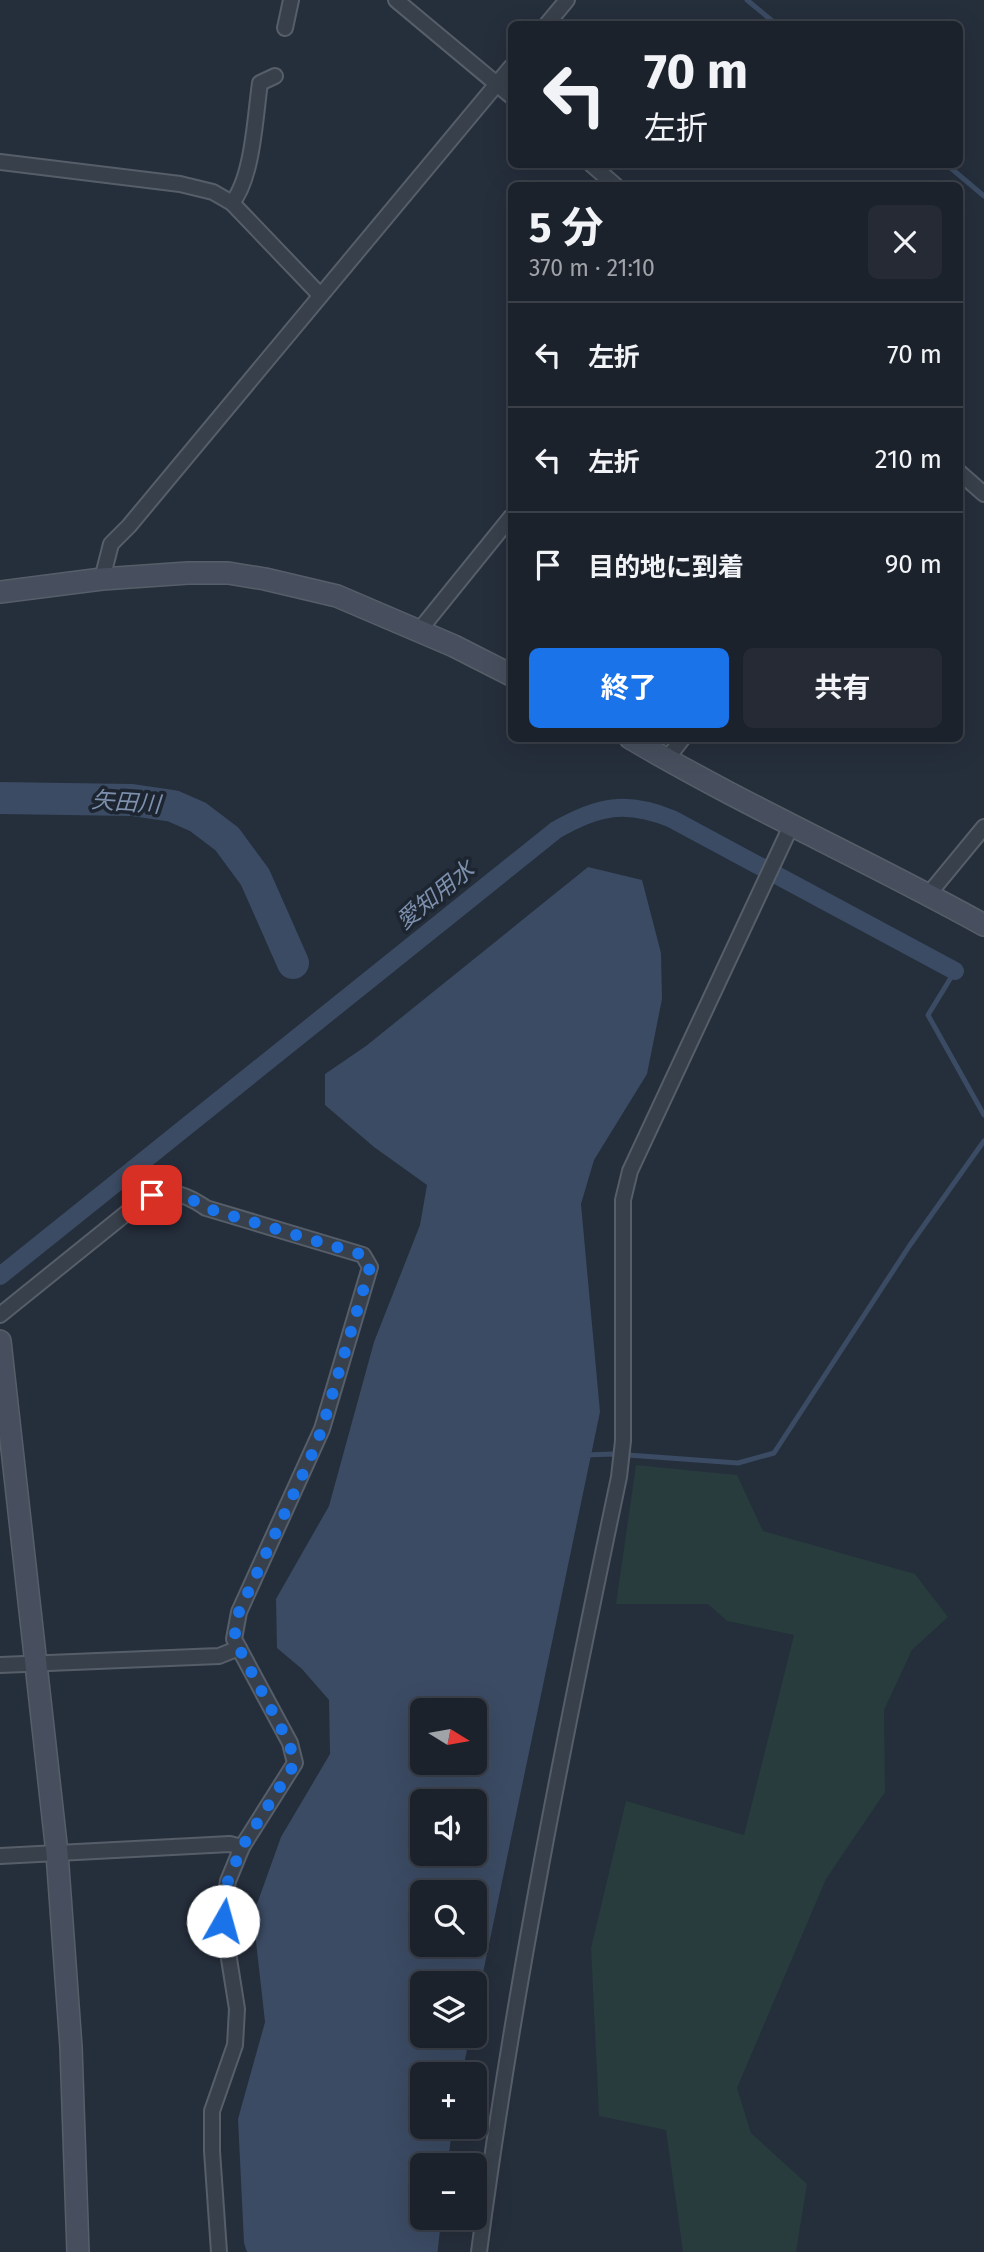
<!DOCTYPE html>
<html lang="ja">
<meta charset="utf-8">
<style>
body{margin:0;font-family:"Fira Sans","Noto Sans JP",sans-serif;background:#252a34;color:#f1f3f6;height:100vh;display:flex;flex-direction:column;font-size:26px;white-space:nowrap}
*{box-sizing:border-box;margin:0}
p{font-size:23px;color:#a0a4a9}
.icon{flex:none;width:38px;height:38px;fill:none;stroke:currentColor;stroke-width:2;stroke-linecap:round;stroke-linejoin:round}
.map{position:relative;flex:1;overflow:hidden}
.side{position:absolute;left:508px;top:182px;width:455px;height:560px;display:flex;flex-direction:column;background:#1c222c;border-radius:10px;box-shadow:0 7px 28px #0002,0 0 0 2px #3a3f48}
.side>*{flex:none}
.top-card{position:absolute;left:508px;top:21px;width:455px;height:147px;border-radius:10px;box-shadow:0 7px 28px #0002,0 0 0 2px #3a3f48;background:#1c222c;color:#f1f3f6;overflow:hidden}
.needle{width:46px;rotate:101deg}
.controls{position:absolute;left:410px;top:1698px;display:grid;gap:14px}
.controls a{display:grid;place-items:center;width:77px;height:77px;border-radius:10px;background:#1c222c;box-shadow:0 7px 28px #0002,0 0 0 2px #3a3f48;font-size:35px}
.pin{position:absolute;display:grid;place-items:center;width:60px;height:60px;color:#fff;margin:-30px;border-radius:14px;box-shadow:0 4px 10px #0006}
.me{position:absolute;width:77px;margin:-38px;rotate:7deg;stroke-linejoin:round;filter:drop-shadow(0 0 5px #0008)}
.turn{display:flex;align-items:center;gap:24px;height:147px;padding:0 21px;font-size:32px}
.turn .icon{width:91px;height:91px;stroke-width:2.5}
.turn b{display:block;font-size:49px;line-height:60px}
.round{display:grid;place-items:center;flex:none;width:74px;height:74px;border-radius:10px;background:#252a34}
.head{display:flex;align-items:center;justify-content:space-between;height:119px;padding:0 21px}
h1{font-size:42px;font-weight:700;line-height:52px}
.cta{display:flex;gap:14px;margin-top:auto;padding:14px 21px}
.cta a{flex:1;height:80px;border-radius:10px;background:#1a73e8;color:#fff;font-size:28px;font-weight:700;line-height:80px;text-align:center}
.cta a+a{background:#252a34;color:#f1f3f6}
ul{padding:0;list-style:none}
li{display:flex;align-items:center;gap:21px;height:105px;padding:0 21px;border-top:2px solid #3a3f48}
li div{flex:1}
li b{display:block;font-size:26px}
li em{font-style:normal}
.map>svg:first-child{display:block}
.green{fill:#283b3d}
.water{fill:#3b4b63;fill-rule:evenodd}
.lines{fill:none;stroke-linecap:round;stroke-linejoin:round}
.stream{stroke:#3b4b63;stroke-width:5}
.canal{stroke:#3b4b63;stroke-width:18}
.river{stroke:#3b4b63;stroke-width:32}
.street-casing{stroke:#565e69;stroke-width:18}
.secondary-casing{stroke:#565e69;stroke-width:24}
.street{stroke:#38404b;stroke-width:14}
.secondary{stroke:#474f5e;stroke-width:21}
.route{stroke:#1a73e8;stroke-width:12;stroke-dasharray:0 21.6}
.labels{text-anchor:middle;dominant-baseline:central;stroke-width:7;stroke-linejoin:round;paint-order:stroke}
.water-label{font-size:23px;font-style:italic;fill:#7d90ad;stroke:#1d2530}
</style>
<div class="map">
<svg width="984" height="2252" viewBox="0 0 984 2252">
<rect width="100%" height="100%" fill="#252e3b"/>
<polygon class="green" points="636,1465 737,1475 763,1531 915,1574 948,1617 912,1650 884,1710 885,1792 826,1879 737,2088 751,2133 807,2184 796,2252 683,2252 666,2130 599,2116 591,1948 626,1801 744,1835 794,1635 727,1621 708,1604 616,1604"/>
<path class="water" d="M588 867 642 880 661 953 662 999 647 1074 594 1160 581 1204 600 1412 474 2016V1983H422V2035H470L462 2074H422V2126H451L443 2165H422V2217H437L436 2252H247L244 2243 238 2119 265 2022 253 1915 281 1837 330 1754 329 1700 302 1669 277 1648 276 1599 329 1506 374 1342 420 1225 427 1185 374 1147 325 1105V1074L366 1046ZM422 1710H474V1762H422ZM422 1801H474V1853H422ZM422 1892H474V1944H422Z"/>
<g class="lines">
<g class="stream">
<polyline points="747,0 776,24"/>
<polyline points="946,164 984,196"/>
<polyline points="955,971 928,1015 984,1115"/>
<polyline points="584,1455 614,1454 738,1463 774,1453 910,1245 984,1141"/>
<polyline points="445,2165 450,2126"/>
<polyline points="435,2252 439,2217"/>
</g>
<path class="canal" d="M0 1276 556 830C598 806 626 800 672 819L955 971"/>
<polyline class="river" points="0,798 132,800 173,806 198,817 227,839 255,877 293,963"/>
<defs>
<g id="street">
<polyline points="396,0 511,96"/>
<polyline points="547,24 567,0"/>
<polyline points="285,28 291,0"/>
<polyline points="0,162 180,184 213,192 232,203 320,295"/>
<polyline points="591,164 616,186"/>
<path d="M232 203C253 177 255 117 260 83L275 76"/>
<polyline points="959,472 984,494"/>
<polyline points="102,579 111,544 129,526 511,67"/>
<polyline points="418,632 511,517"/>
<polyline points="666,760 683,738"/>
<polyline points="928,895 984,827"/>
<path d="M0 1315 134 1207C163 1189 177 1188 206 1208L363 1255 370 1267 322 1429 239 1612 234 1639 290 1743 295 1763 242 1847 228 1881 224 1902 223 1921 237 2009 235 2045 212 2111V2151L219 2252"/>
<polyline points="0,1665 219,1656 239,1648"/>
<polyline points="0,1856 230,1844 242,1847"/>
<path d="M479 2252C513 1992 565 1733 619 1477L623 1441V1200L630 1171 791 826"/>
</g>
<g id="secondary">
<polyline points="0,592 102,579 188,573 228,573 265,579 337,596 454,646 511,675"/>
<path d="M630 738C745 806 867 860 984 925"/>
<polyline points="0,1341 57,1853 71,2047 78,2252"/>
</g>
</defs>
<use href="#street" class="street-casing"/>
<use href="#secondary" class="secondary-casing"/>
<use href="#street" class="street"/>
<use href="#secondary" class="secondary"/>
</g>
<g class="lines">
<path class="route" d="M152 1195C176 1192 186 1195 206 1208L363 1255 370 1267 322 1429 313 1452 239 1612 234 1639 289 1743 295 1763 242 1847 228 1881 223 1921"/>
</g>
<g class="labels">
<g class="water-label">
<text transform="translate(126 802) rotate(4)">矢田川</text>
<text transform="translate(435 895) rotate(-39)">愛知用水</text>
</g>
</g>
</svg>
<div class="controls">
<a><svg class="needle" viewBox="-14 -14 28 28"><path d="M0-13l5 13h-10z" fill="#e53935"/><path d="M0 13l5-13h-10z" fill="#a0a4a9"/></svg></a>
<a><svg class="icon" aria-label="sound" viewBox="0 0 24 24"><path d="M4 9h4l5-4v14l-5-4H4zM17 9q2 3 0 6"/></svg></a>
<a><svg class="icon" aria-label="search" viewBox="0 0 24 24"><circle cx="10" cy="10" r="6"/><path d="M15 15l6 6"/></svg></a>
<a><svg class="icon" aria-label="layers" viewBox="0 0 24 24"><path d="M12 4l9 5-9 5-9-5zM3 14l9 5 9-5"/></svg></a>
<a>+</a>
<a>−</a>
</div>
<div class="pin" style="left:152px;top:1195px;background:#d93025"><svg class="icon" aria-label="arrive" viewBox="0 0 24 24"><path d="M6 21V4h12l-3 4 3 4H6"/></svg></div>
<svg class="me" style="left:223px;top:1921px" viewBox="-20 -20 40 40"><circle r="19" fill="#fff"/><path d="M0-13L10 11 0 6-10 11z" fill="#1a73e8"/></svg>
<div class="top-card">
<div class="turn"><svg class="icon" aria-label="left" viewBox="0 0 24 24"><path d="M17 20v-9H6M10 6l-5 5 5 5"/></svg><div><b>70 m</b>左折</div></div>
</div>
<section class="side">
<div class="head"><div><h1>5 分</h1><p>370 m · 21:10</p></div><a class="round"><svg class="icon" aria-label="close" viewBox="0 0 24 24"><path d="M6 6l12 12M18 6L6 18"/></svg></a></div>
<ul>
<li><svg class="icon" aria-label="left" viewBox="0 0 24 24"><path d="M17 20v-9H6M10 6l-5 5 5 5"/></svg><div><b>左折</b></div><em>70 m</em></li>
<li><svg class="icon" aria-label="left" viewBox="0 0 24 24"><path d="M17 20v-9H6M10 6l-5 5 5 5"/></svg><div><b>左折</b></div><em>210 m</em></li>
<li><svg class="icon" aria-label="arrive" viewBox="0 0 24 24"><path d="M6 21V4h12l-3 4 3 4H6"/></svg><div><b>目的地に到着</b></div><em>90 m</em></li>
</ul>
<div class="cta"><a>終了</a><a>共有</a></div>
</section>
</div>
